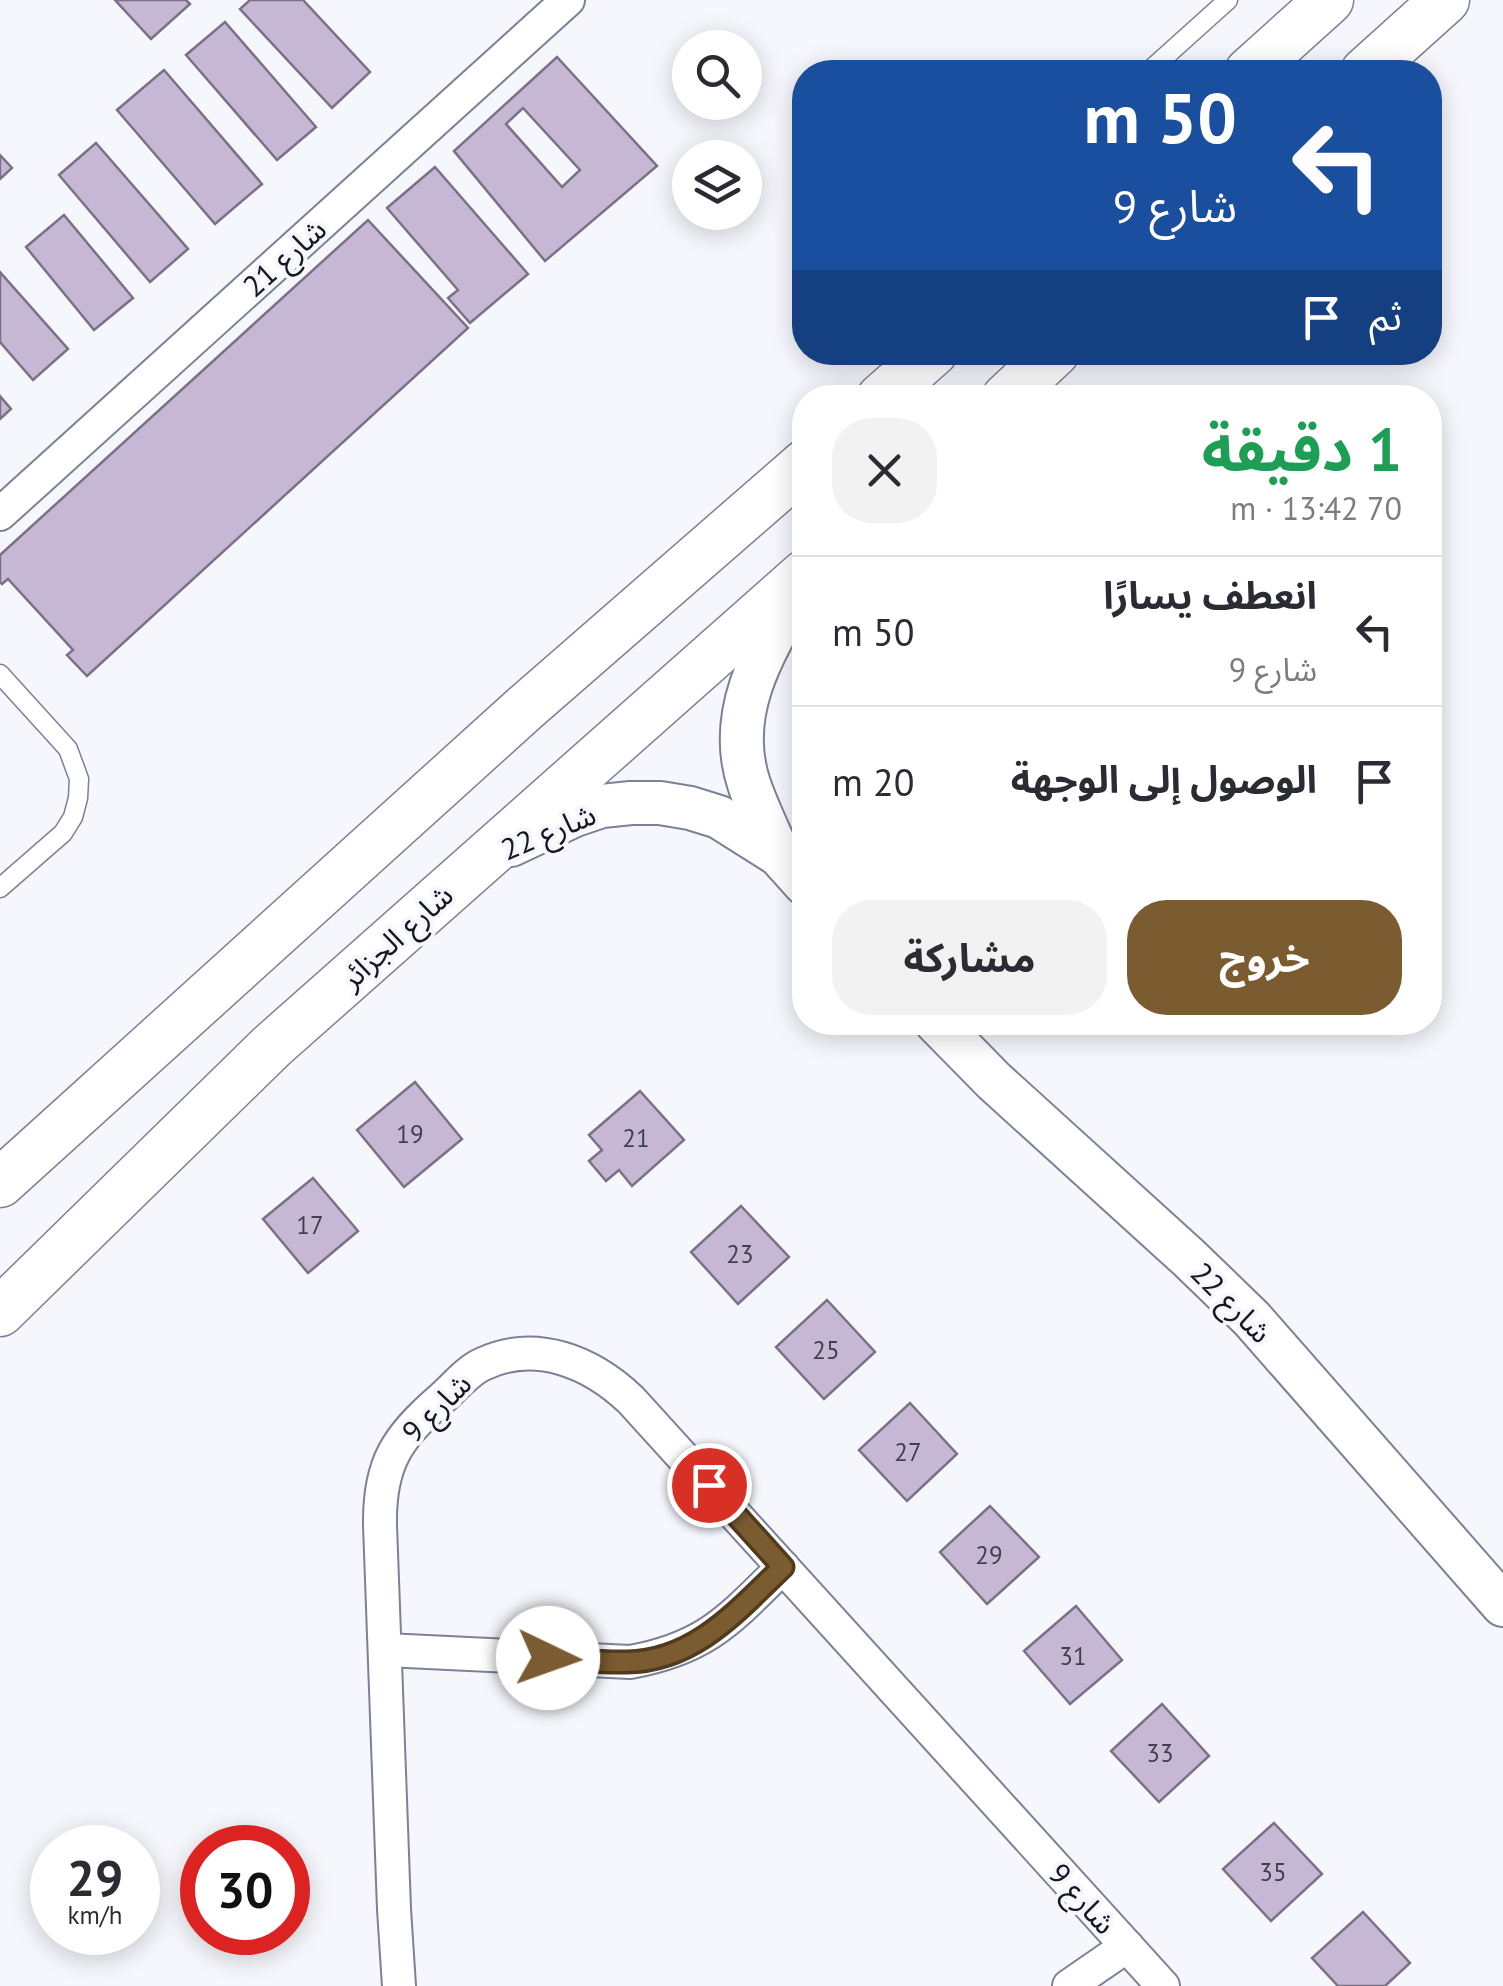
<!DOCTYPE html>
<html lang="ar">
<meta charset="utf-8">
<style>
body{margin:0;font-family:"PT Sans","Noto Sans Arabic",sans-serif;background:#f2f2f3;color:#2b2b33;direction:rtl;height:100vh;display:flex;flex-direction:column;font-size:38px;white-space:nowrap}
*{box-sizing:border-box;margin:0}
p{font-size:32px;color:#7c7c81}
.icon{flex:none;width:55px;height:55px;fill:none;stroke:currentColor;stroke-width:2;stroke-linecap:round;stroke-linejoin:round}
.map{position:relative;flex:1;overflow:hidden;direction:ltr}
.details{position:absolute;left:792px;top:385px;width:650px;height:650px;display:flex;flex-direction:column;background:#fff;border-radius:40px;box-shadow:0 5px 25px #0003;direction:rtl}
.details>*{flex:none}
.banner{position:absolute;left:792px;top:60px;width:650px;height:305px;border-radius:40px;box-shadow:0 5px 25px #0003;direction:rtl;background:#1a4fa0;color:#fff;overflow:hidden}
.controls{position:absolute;left:672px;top:30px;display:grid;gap:20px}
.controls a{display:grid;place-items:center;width:90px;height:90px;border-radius:50%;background:#fff;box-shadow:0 5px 25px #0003;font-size:50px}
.speed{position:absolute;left:30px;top:1825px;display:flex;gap:20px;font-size:50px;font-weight:700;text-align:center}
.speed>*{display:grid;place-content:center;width:130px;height:130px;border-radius:50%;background:#fff;box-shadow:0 5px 25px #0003;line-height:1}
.speed small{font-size:25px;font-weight:400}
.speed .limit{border:15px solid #d22;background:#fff;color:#111}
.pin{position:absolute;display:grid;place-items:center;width:85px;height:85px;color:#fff;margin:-42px;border:5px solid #fff;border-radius:50%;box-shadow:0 2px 10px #0007}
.me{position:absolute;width:110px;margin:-55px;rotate:93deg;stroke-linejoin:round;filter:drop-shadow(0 0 8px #0008)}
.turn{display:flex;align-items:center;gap:35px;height:210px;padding:0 40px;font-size:45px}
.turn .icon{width:130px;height:130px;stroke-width:2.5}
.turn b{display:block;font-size:70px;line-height:85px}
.then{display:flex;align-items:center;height:95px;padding:0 40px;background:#0003;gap:20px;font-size:38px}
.round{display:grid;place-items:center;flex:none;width:105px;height:105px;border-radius:40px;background:#f2f2f3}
.overview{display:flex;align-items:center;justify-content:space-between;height:170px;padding:0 40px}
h1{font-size:60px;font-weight:700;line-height:75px;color:#1e9e55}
.action{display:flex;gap:20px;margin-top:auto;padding:20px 40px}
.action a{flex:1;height:115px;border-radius:40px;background:#7b5b30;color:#fff;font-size:40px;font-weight:700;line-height:115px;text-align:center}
.action a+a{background:#f2f2f3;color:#2b2b33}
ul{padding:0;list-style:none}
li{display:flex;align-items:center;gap:30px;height:150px;padding:0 40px;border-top:2px solid #e1e1e2}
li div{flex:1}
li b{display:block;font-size:38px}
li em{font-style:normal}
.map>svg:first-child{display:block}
.building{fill:#c6b8d4;stroke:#7b7186;stroke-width:2.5;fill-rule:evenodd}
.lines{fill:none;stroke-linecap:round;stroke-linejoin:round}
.service-casing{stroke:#7c8197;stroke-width:21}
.minor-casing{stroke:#7c8197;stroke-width:36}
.tertiary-casing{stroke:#7c8197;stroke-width:46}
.secondary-casing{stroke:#7c8197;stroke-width:51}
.service{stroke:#fff;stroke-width:18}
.minor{stroke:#fff;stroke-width:32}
.tertiary{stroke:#fff;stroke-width:42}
.secondary{stroke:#fff;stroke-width:48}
.route-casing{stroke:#503b1f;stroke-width:25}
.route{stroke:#7b5b30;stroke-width:18}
.labels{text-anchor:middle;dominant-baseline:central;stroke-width:8;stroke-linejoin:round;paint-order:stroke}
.number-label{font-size:25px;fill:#423f4d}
.street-label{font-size:30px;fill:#161720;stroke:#f6f7fc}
</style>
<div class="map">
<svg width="1503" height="1986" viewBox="0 0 1503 1986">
<rect width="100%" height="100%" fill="#f6f7fc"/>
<g class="building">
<polygon points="115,0 186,0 190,4 151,39"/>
<polygon points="250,0 303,0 370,72 332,108 240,9"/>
<polygon points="225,22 316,127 277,160 186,55"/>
<path d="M557 57 657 166 545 261 454 151ZM523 108 580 170 562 187 506 124Z"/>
<polygon points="164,70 262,184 215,224 117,110"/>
<polygon points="96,143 188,249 150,282 59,175"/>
<polygon points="0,155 12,168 0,179"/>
<polygon points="435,167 528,274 470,323 448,298 458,290 387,208"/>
<polygon points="64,215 133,298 94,330 26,247"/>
<polygon points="368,220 468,328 87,676 67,655 73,650 8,579 2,584 0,582 0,555"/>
<polygon points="0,272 68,349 33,380 0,342"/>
<polygon points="0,396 11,409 0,419"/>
<polygon points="415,1082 462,1139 404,1187 357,1130"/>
<polygon points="640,1091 684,1140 632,1186 619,1170 606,1181 589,1161 602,1150 589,1135"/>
<polygon points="313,1178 358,1231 308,1273 263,1219"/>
<polygon points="741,1206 789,1257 738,1304 691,1252"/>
<polygon points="827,1300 875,1352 824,1399 776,1347"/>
<polygon points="910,1403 957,1454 907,1501 859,1450"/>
<polygon points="990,1506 1039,1557 987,1604 940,1552"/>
<polygon points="1076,1606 1122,1660 1070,1704 1024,1651"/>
<polygon points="1162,1704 1209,1756 1159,1802 1111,1751"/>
<polygon points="1274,1823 1322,1874 1271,1921 1223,1869"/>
<polygon points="1363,1912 1410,1963 1385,1986 1338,1986 1312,1958"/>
</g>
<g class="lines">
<defs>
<g id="service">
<polyline points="1148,72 1228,0"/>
<polyline points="0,674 68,749 79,779 78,798 73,817 63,833 0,888"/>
</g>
<g id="minor">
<polyline points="0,514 568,0"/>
<path d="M386 1650 630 1662C707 1648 730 1619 783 1567"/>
<path d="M399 1986 394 1909 380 1525C379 1464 397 1437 441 1399 454 1388 467 1371 483 1364 536 1339 591 1362 631 1400L1163 1986"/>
<polyline points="1069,1986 1127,1946"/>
</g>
<g id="tertiary">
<polyline points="511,845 575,815 602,806 631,803 660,803 690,808 719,817 779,855 805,884"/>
<path d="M779 855C769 832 757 808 749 784 724 709 768 644 804 582"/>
<polyline points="936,1022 994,1081 1189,1258 1252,1319 1503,1605"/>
</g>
<g id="secondary">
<polyline points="1249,72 1329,0"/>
<polyline points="1365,72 1445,0"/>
<polyline points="881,398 933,352"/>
<polyline points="1006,398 1055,352"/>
<polyline points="0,1183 525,708 805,464"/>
<polyline points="0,1312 272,1046 805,574"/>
</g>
</defs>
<use href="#service" class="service-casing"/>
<use href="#minor" class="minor-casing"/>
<use href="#tertiary" class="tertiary-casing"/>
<use href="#secondary" class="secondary-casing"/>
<use href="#service" class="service"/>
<use href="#minor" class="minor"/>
<use href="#tertiary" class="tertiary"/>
<use href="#secondary" class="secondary"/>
</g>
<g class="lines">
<defs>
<path id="route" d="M548 1658C574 1659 601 1663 627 1662 695 1661 738 1610 783 1567L709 1485"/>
</defs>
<use href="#route" class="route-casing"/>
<use href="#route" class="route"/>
</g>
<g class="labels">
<g class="number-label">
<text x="410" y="1134">19</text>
<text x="636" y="1138">21</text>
<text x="310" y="1225">17</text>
<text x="740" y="1254">23</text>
<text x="826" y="1350">25</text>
<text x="908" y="1452">27</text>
<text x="989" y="1555">29</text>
<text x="1073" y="1656">31</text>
<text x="1160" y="1753">33</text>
<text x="1273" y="1872">35</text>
</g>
<g class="street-label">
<text transform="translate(284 257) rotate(-42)">شارع 21</text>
<text transform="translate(548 831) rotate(-23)">شارع 22</text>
<text transform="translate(396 936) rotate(-42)">شارع الجزائر</text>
<text transform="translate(1232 1302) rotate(45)">شارع 22</text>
<text transform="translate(436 1407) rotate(-45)">شارع 9</text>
<text transform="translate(1083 1898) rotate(48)">شارع 9</text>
</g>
</g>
</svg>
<div class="controls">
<a><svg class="icon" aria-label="search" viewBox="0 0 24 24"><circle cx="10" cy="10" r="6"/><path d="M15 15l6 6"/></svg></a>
<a><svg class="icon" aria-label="layers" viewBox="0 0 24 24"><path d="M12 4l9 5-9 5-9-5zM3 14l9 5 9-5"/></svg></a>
</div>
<div class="speed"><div>29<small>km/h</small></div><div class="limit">30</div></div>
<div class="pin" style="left:709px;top:1485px;background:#d93025"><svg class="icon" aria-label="arrive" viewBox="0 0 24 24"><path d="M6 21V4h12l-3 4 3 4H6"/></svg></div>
<svg class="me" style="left:548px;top:1658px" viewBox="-20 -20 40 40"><circle r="19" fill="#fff"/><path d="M0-13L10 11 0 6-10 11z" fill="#7b5b30"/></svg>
<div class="banner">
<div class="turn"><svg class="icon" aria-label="left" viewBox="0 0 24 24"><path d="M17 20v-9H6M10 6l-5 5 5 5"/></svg><div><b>50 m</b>شارع 9</div></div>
<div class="then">ثم<svg class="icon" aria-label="arrive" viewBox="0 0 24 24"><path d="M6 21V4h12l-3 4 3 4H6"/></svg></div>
</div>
<section class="details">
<div class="overview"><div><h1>1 دقيقة</h1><p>70 m · 13:42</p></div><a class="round"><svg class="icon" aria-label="close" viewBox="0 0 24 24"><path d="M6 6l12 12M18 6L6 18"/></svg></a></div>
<ul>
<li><svg class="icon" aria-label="left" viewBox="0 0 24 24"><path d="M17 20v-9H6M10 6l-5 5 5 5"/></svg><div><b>انعطف يسارًا</b><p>شارع 9</p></div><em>50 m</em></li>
<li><svg class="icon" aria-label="arrive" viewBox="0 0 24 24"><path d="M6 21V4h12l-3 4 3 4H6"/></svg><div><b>الوصول إلى الوجهة</b></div><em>20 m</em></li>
</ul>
<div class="action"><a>خروج</a><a>مشاركة</a></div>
</section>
</div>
